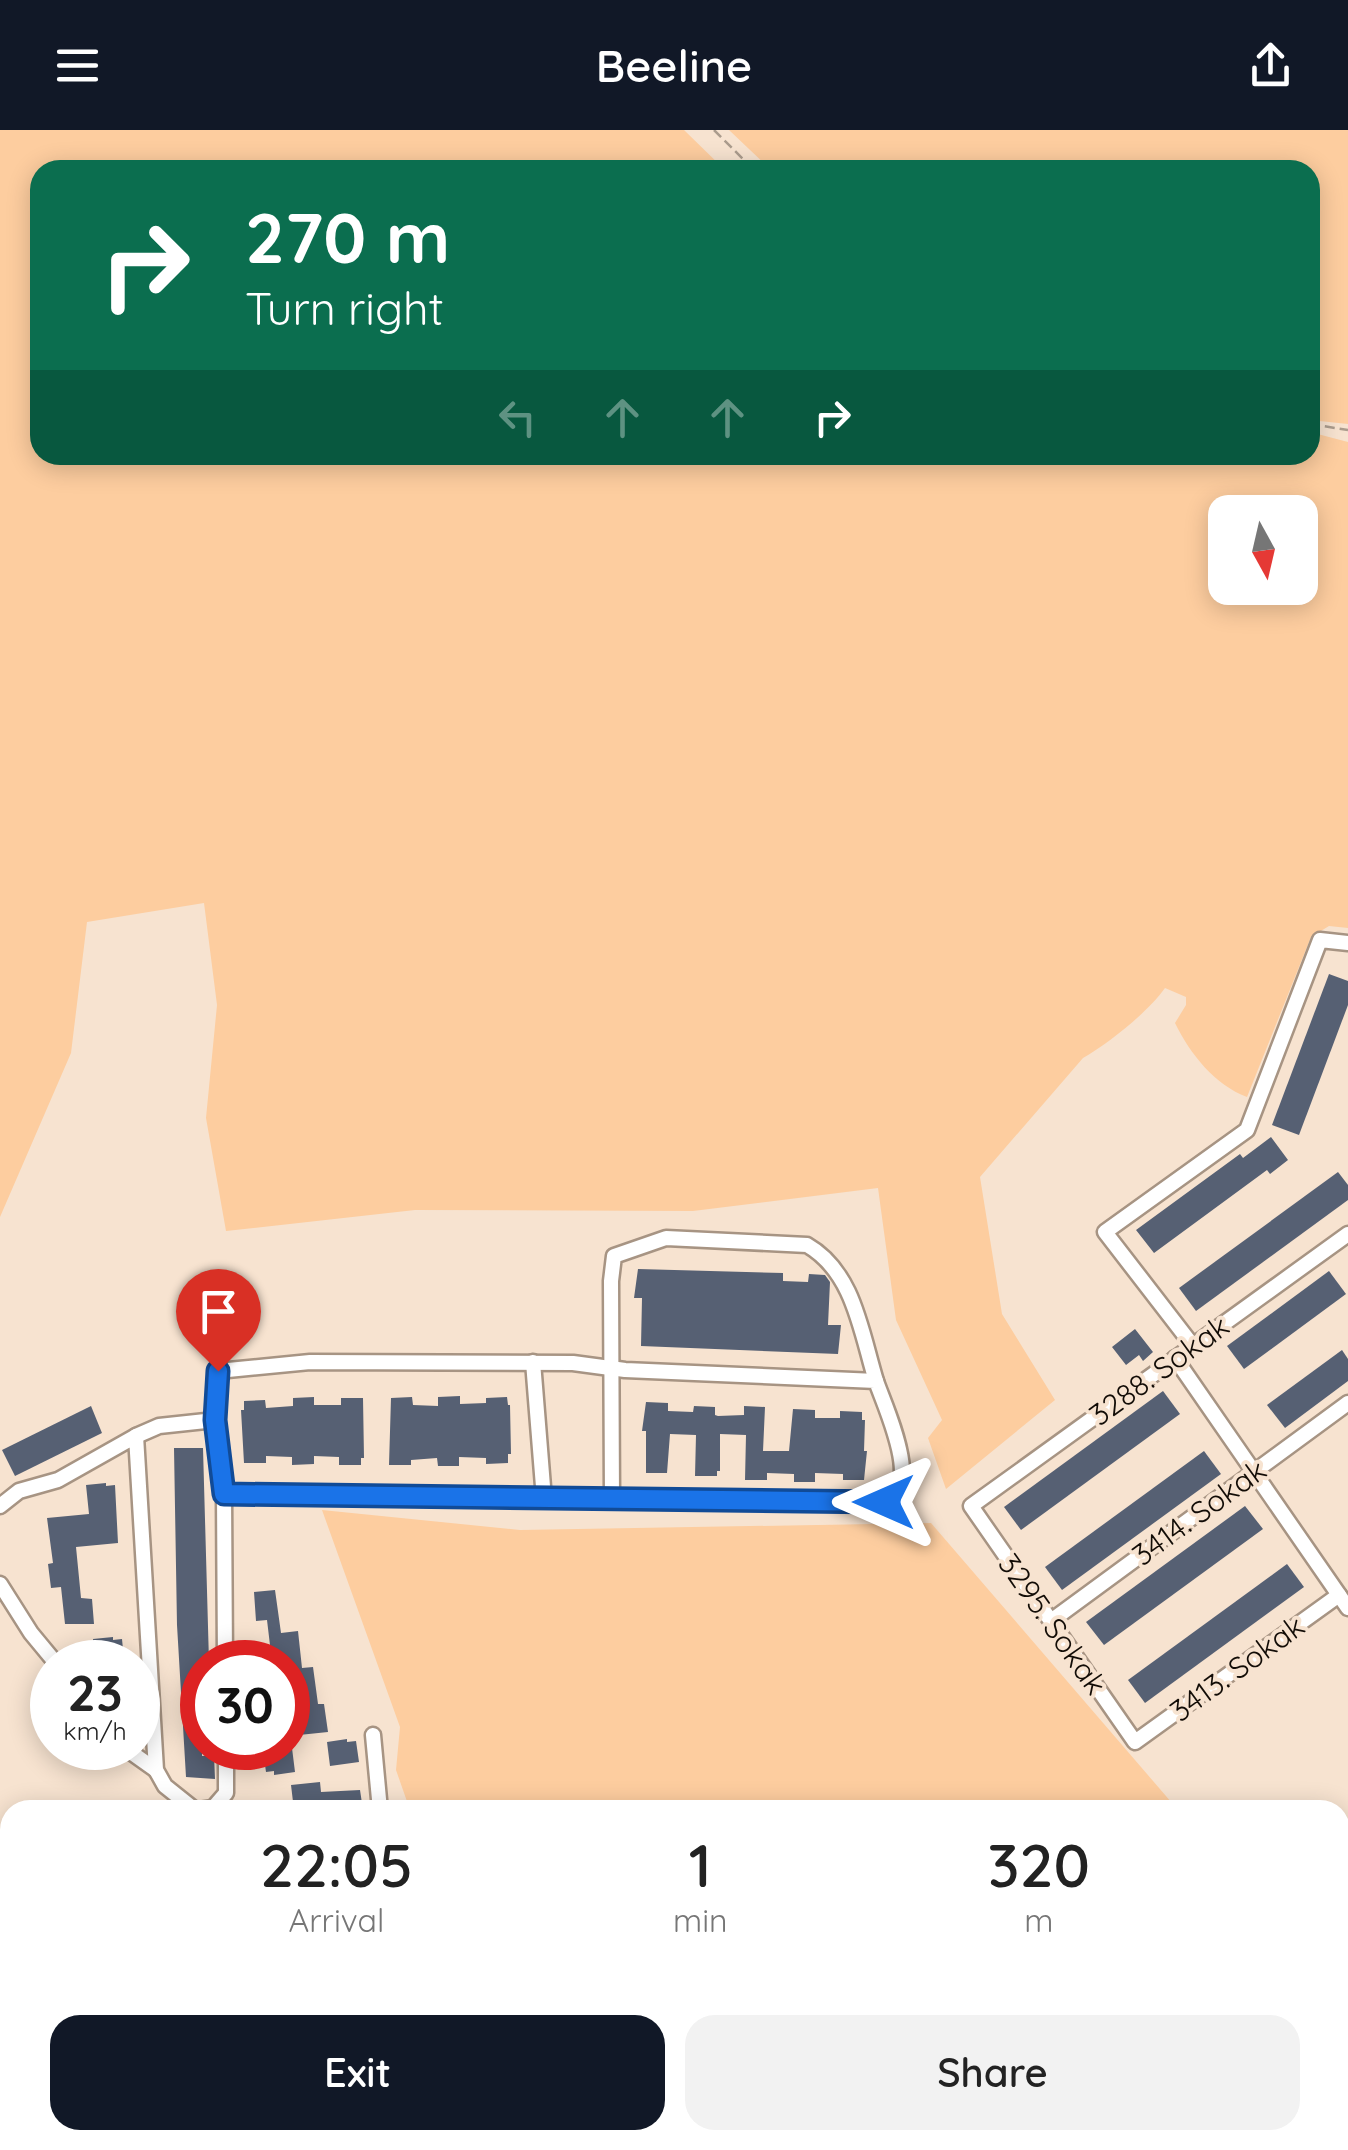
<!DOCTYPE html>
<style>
body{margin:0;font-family:Quicksand,sans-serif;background:#f2f2f2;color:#222;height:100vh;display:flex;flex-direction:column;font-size:38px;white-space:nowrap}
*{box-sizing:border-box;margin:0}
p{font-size:32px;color:#767676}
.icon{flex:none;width:55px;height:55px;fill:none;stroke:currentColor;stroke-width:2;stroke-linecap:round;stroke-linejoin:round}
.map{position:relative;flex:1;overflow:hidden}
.side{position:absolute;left:0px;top:1670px;width:1350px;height:350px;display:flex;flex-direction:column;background:#fff;border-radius:30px 30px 0 0;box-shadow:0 5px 25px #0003}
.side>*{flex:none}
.top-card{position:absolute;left:30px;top:30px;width:1290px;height:305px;border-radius:30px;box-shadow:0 5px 25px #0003;background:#0b6e4f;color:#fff;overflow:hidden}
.needle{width:65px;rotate:172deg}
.buttons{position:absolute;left:1208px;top:365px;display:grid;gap:20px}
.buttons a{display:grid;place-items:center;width:110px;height:110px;border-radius:20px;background:#fff;box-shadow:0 5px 25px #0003;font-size:50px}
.speed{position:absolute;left:30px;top:1510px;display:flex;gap:20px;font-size:50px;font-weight:700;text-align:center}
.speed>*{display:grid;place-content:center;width:130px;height:130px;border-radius:50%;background:#fff;box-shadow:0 5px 25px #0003;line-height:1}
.speed small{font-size:25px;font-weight:400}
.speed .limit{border:15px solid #d22;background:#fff;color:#111}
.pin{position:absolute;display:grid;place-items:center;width:85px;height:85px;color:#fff;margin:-102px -42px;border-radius:50% 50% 50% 0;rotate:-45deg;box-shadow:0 0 10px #0007}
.pin .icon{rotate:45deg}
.me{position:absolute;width:110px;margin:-55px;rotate:270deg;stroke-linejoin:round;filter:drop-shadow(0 0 8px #0008)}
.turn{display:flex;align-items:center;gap:35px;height:210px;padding:0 50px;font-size:45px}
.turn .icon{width:130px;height:130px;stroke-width:2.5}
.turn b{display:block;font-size:70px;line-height:85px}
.lanes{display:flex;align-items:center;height:95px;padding:0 50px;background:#0003;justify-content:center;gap:50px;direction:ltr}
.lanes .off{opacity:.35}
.eta{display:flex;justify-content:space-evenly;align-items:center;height:170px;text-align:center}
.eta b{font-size:60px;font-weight:600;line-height:70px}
.primary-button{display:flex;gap:20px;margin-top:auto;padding:20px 50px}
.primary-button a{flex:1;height:115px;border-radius:30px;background:#111827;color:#fff;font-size:40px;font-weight:600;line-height:115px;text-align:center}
.primary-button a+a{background:#f2f2f2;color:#222}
header{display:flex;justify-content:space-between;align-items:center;height:130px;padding:0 50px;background:#111827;color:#fff;font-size:45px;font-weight:600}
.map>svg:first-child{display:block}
.green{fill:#fdcd9f;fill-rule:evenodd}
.building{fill:#566073}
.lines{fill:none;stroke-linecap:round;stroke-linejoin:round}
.street-casing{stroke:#a79483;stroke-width:19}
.path{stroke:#ab9c8d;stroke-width:2.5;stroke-dasharray:10 5;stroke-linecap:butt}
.street{stroke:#fff;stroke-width:14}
.route-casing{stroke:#114b97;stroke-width:25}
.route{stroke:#1a73e8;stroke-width:18}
.labels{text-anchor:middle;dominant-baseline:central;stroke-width:8;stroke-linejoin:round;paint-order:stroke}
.street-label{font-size:30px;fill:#120c06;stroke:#f7e3d0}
</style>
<header><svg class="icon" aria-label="menu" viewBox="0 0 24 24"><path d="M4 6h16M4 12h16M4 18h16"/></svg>Beeline<svg class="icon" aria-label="share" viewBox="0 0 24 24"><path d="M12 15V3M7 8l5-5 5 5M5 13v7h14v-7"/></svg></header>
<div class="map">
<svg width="1348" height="2020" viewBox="0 0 1348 2020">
<rect width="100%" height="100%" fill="#f7e3d0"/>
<g class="green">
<path d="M0 0H684L725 40H40V325H1310V302L1348 312V798L1329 796 1311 807 1247 967C1215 955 1190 924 1175 893L1186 875V867L1165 858C1148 882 1109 913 1083 928L980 1047 1002 1184 1055 1270 946 1359 928 1308 942 1290 896 1190 878 1058 693 1081 415 1080 226 1101 206 988 217 875 204 773 87 792 71 923 0 1087ZM1225 382H1300V458H1225Z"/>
<polygon points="729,0 1348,0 1348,294 1310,290 1310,40 771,40"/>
<polygon points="322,1380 520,1400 931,1393 1178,1680 410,1680 396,1640 400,1597"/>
<polygon points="1340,1684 1348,1696 1348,2020 405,2020 397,2010 1340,2010"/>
</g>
<g class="building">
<polygon points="1329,844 1348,851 1348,875 1299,1005 1272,995"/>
<polygon points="1271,1007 1288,1030 1270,1044 1267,1040 1154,1123 1136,1100 1240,1024 1243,1028"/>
<polygon points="1338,1042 1348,1055 1348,1070 1196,1181 1179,1158"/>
<polygon points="638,1139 783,1143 783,1151 808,1152 809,1144 825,1145 830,1152 828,1195 841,1195 838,1224 641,1216 642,1168 634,1168"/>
<polygon points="1329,1141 1346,1164 1244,1239 1227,1216"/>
<polygon points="1135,1199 1153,1222 1143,1231 1139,1225 1126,1235 1112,1217"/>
<polygon points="1342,1220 1348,1229 1348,1251 1285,1298 1267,1275"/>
<polygon points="1163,1261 1180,1284 1021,1400 1004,1377"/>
<polygon points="460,1266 460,1274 486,1273 486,1268 507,1267 508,1275 510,1275 511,1324 508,1324 508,1333 486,1334 486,1328 459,1327 459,1336 438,1336 437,1328 411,1330 411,1335 389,1335 391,1268 412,1267 413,1275 438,1276 438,1267"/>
<polygon points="314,1267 314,1275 341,1275 341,1268 363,1268 364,1328 361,1328 361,1335 339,1335 339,1327 314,1326 314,1334 292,1335 292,1327 266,1326 266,1333 244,1333 241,1280 244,1280 244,1271 265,1270 266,1278 293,1276 293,1268"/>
<polygon points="646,1272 668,1273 668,1281 693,1282 694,1276 715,1277 715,1285 718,1286 744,1285 744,1276 765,1277 763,1321 789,1321 793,1279 815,1280 815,1288 840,1288 840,1281 862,1282 862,1290 865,1290 864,1321 867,1321 864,1350 843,1350 843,1344 815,1343 815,1352 794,1352 794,1344 767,1343 767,1350 745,1350 746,1305 720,1304 720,1341 717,1341 717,1346 695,1346 696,1305 670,1304 667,1343 646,1343 646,1301 642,1301"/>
<polygon points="91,1276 102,1303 15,1346 2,1320"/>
<polygon points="174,1318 203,1318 209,1532 202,1532 202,1626 214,1625 215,1649 186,1647 177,1495"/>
<polygon points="1204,1321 1221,1344 1062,1460 1045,1437"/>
<polygon points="106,1353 106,1356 115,1355 118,1413 76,1417 81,1468 92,1469 94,1494 65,1494 61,1457 51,1458 48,1434 53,1433 47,1388 89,1384 86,1355"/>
<polygon points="1245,1376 1263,1399 1104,1515 1086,1492"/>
<polygon points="1287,1434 1304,1457 1145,1573 1128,1550"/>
<polygon points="275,1460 281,1503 298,1501 302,1538 313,1537 318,1574 324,1574 328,1602 299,1605 294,1564 288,1564 288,1530 272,1532 267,1490 256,1491 254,1462"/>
<polygon points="113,1507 113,1510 122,1509 124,1530 95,1532 93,1509"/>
<polygon points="347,1609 347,1612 356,1611 359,1632 330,1636 327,1612"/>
<polygon points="272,1618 292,1618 295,1642 274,1645 274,1641 266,1642 263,1621"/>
<polygon points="320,1652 321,1662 360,1660 363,1680 294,1680 291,1655"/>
</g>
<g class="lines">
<defs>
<g id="street">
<polyline points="1193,1216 1105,1102 1247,1000 1320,810 1348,813"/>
<polyline points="1175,1228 1348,1478"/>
<polyline points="533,1232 544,1369"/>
<polyline points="215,1290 224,1364 225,1532"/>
<path d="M136 1306 159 1296 215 1290 218 1241 310 1232 573 1233 625 1240 876 1251C886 1280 929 1369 876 1373L224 1364"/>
<path d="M612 1370 611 1151 614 1126 666 1108 807 1115C854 1142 861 1202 876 1251"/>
<polyline points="0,1376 19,1361 58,1350 136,1306 156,1640 165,1656 195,1680"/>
<polyline points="0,1454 31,1503 55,1532"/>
<polyline points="1339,1465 1135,1612 971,1376 1348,1104"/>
<polyline points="1051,1491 1348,1273"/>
<polyline points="373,1605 380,1680"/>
<polyline points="125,1618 156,1640"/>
<polyline points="199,1680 213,1678 226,1663 226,1618"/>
<polyline points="375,2010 383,2020"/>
</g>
</defs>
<use href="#street" class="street-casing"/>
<g class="path">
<polyline points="714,0 754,40"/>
<polyline points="1310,294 1348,300"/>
</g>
<use href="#street" class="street"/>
</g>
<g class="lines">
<defs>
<polyline id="route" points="218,1241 215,1290 224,1364 884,1372"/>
</defs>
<use href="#route" class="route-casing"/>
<use href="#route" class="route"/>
</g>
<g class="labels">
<g class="street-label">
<text transform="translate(1159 1240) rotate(-36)">3288. Sokak</text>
<text transform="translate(1199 1382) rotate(-36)">3414. Sokak</text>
<text transform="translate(1053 1494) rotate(55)">3295. Sokak</text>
<text transform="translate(1237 1538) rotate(-36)">3413. Sokak</text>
</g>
</g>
</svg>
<div class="buttons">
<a><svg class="needle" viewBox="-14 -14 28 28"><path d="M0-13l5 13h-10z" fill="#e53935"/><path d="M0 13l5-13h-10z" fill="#767676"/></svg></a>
</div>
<div class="speed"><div>23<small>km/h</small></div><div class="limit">30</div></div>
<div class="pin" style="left:218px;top:1241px;background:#d93025"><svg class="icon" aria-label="arrive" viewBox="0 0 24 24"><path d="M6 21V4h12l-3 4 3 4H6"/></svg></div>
<svg class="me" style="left:884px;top:1372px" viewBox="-20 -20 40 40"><path d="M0-17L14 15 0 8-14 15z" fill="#1a73e8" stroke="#fff" stroke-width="4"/></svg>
<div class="top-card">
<div class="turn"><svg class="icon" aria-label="right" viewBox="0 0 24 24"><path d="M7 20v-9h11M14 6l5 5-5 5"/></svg><div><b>270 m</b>Turn right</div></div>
<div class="lanes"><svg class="icon off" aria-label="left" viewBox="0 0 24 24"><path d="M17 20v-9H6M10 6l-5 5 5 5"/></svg><svg class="icon off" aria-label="ahead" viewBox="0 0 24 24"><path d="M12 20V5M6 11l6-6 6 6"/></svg><svg class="icon off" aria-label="ahead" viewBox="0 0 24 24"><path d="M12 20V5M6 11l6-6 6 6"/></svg><svg class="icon" aria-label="right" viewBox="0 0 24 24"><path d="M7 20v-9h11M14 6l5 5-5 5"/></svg></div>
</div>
<section class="side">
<div class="eta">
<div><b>22:05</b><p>Arrival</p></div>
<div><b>1</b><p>min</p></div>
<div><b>320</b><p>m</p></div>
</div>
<div class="primary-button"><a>Exit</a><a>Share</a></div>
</section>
</div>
